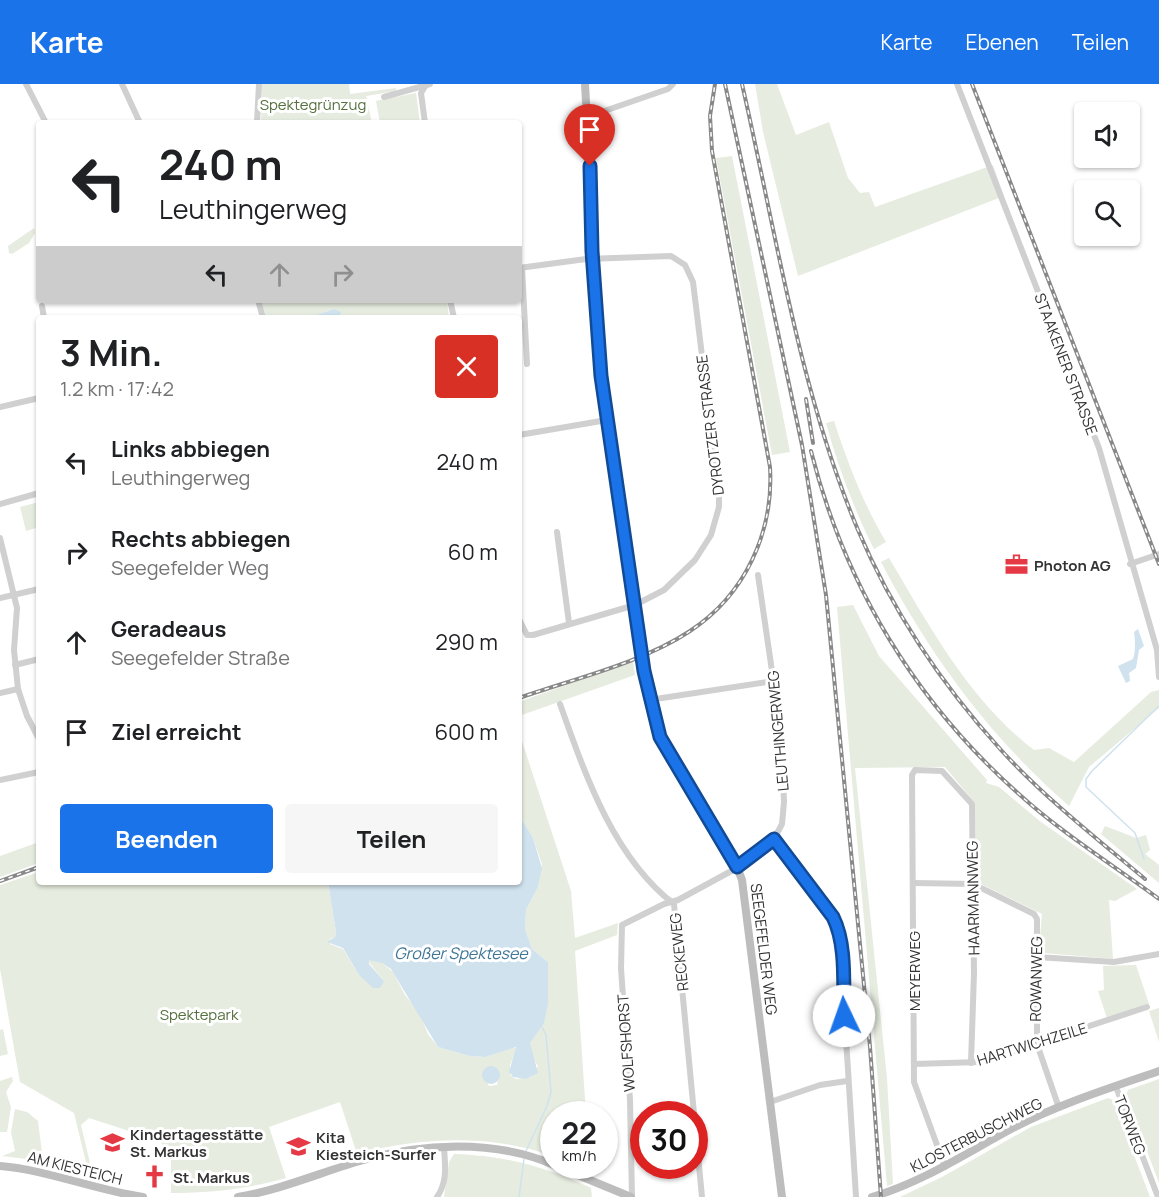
<!DOCTYPE html>
<html lang="de">
<meta charset="utf-8">
<style>
body{margin:0;font-family:Manrope,sans-serif;background:#f6f6f6;color:#202124;height:100vh;display:flex;flex-direction:column;font-size:22px;white-space:nowrap}
*{box-sizing:border-box;margin:0}
p{font-size:20px;color:#757577}
.icon{flex:none;width:33px;height:33px;fill:none;stroke:currentColor;stroke-width:2;stroke-linecap:round;stroke-linejoin:round}
.map{position:relative;flex:1;overflow:hidden}
.drawer{position:absolute;left:36px;top:231px;width:486px;height:570px;display:flex;flex-direction:column;background:#fff;border-radius:6px;box-shadow:0 2px 4px #0004}
.drawer>*{flex:none}
.guide{position:absolute;left:36px;top:36px;width:486px;height:183px;border-radius:6px;box-shadow:0 2px 4px #0004;background:#fff;color:#202124;overflow:hidden}
.buttons{position:absolute;left:1074px;top:18px;display:grid;gap:12px}
.buttons a{display:grid;place-items:center;width:66px;height:66px;border-radius:6px;background:#fff;box-shadow:0 2px 4px #0004;font-size:30px}
.speed{position:absolute;left:540px;top:1017px;display:flex;gap:12px;font-size:30px;font-weight:700;text-align:center}
.speed>*{display:grid;place-content:center;width:78px;height:78px;border-radius:50%;background:#fff;box-shadow:0 2px 4px #0004;line-height:1}
.speed small{font-size:15px;font-weight:400}
.speed .limit{border:9px solid #d22;background:#fff;color:#111}
.pin{position:absolute;display:grid;place-items:center;width:51px;height:51px;color:#fff;margin:-62px -26px;border-radius:50% 50% 50% 0;rotate:-45deg;box-shadow:0 0 6px #0007}
.pin .icon{rotate:45deg}
.me{position:absolute;width:66px;margin:-33px;rotate:357deg;stroke-linejoin:round;filter:drop-shadow(0 0 4px #0008)}
.turn{display:flex;align-items:center;gap:21px;height:126px;padding:0 24px;font-size:27px}
.turn .icon{width:78px;height:78px;stroke-width:2.5}
.turn b{display:block;font-size:42px;line-height:51px}
.lanes{display:flex;align-items:center;height:57px;padding:0 24px;background:#0003;justify-content:center;gap:30px;direction:ltr}
.lanes .off{opacity:.35}
.round{display:grid;place-items:center;flex:none;width:63px;height:63px;border-radius:6px;background:#f6f6f6}
.headline{display:flex;align-items:center;justify-content:space-between;height:102px;padding:0 24px}
h1{font-size:36px;font-weight:700;line-height:45px}
.action{display:flex;gap:12px;margin-top:auto;padding:12px 24px}
.action a{flex:1;height:69px;border-radius:6px;background:#1a73e8;color:#fff;font-size:24px;font-weight:700;line-height:69px;text-align:center}
.action a+a{background:#f6f6f6;color:#202124}
ul{padding:0;list-style:none}
li{display:flex;align-items:center;gap:18px;height:90px;padding:0 24px}
li div{flex:1}
li b{display:block;font-size:22px}
li em{font-style:normal}
header{display:flex;align-items:center;gap:36px;box-sizing:border-box;height:84px;padding:0 30px;background:#1a73e8;color:#fff}
header strong{font-size:28px}
nav{display:flex;gap:33px;margin-inline-start:auto;font-size:21px}
.map>svg:first-child{display:block}
.green{fill:#e6ecdf;fill-rule:evenodd}
.water{fill:#cfe2ee}
.lines{fill:none;stroke-linecap:round;stroke-linejoin:round}
.stream{stroke:#cfe2ee;stroke-width:1.5}
.street{stroke:#d0d0d0;stroke-width:6}
.secondary{stroke:#bdbdbd;stroke-width:8}
.rail-casing{stroke:#888;stroke-width:4}
.rail{stroke:#fff;stroke-width:1.5;stroke-dasharray:4.5;stroke-linecap:butt}
.route-casing{stroke:#114b97;stroke-width:15}
.route{stroke:#1a73e8;stroke-width:10}
.labels{text-anchor:middle;dominant-baseline:central;stroke-width:6;stroke-linejoin:round;paint-order:stroke}
.park-label{font-size:15px;fill:#56703f;stroke:#fff}
.street-label{font-size:15px;fill:#333;stroke:#fff}
.poi-label{font-size:15px;font-weight:bold;fill:#333;stroke:#fff;text-anchor:start}
.water-label{font-size:16px;font-style:italic;fill:#3f7597;stroke:#fff}
</style>
<header>
<strong>Karte</strong>
<nav><a>Karte</a><a>Ebenen</a><a>Teilen</a></nav>
</header>
<div class="map">
<svg width="1159" height="1113" viewBox="0 0 1159 1113">
<rect width="100%" height="100%" fill="#fff"/>
<g class="green">
<polygon points="262,0 349,0 350,10 396,4 396,7 366,12 372,39 261,39"/>
<polygon points="755,0 777,0 796,51 829,38 848,94 860,109 869,108 875,123 993,81 1004,112 798,192 763,48"/>
<polygon points="416,9 420,39 380,39 376,17"/>
<polygon points="732,72 790,368 772,371 716,74"/>
<polygon points="34,144 35,149 29,159 12,170 9,169 8,162"/>
<polygon points="261,216 447,216 449,234 339,234 340,228 334,225 307,234 266,234"/>
<path d="M834 337C848 380 863 419 886 458L874 465C854 425 838 383 826 339Z"/>
<polygon points="39,418 39,443 26,447 20,423"/>
<path d="M889 474C930 543 969 616 1034 666L1049 664 1074 678 1151 608 1159 606V624L1089 683 1069 722C990 653 930 572 881 478Z"/>
<polygon points="853,521 879,572 987,696 986,699 999,703 1041,738 1137,805 1115,817 1109,816 1113,875 1044,869 1039,865 1042,830 979,799 976,793 975,719 945,683 855,684 887,994 893,1100 887,1102 837,523"/>
<polygon points="633,577 635,591 519,632 519,618"/>
<path d="M519 648 571 807 575 854 618 839 617 851 575 867 586 1030H554L553 1072C494 1051 424 1052 357 1070L340 1018 269 1043 286 1094C247 1105 211 1109 171 1109V1074L160 1057 89 1034 81 1041 94 1096 90 1095 74 1029 20 998 0 885V801L39 788V798H328L336 848 335 853 330 855V860L343 865 359 891 384 897 368 877 371 875 382 879 393 888 405 911 419 928 428 950 438 963 470 972 485 973 514 963 516 965 510 981V991L516 995 531 993 538 982C534 976 529 967 530 960 531 953 539 946 541 939 549 918 548 900 548 878L532 865 525 845 526 826 538 803 542 780 533 754 519 731ZM483 991 499 992 497 1001 489 1002Z"/>
<polygon points="1105,742 1136,754 1146,751 1150,766 1145,770 1159,781 1159,799 1101,750"/>
<polygon points="39,758 39,779 0,793 0,772"/>
<polygon points="1136,881 1149,920 1107,934 1098,907 1104,906 1103,882"/>
<polygon points="1159,924 1159,958 1149,927"/>
<polygon points="3,945 8,970 0,972 0,946"/>
<polygon points="12,993 13,997 6,1008 11,1023 7,1048 0,1048 0,997"/>
<polygon points="1159,995 1159,1099 1126,1011 1128,1006"/>
<polygon points="1108,1014 1113,1016 1150,1113 900,1113 942,1093 1031,1043"/>
<polygon points="15,1025 27,1028 38,1037 43,1077 2,1072 15,1067 11,1048"/>
<path d="M454 1070C507 1072 543 1082 591 1104L592 1113H444L449 1078Z"/>
</g>
<g class="water">
<polygon points="334,225 341,228 339,234 307,234"/>
<path d="M1138 545 1144 562 1139 566 1136 584 1129 589 1130 597 1126 599 1118 582 1133 575C1136 568 1135 554 1134 548Z"/>
<polygon points="519,731 533,754 542,784 538,803 526,826 525,845 532,865 548,878 548,919 544,939 530,959 538,989 526,995 513,993 509,988 516,963 485,973 470,972 438,963 391,885 382,879 369,876 369,880 384,897 380,904 373,904 359,891 343,864 327,858 335,853 336,848 328,798 519,798"/>
<circle cx="491" cy="991" r="9"/>
</g>
<g class="lines">
<g class="stream">
<polyline points="1144,775 1135,749 1086,703 1086,695 1092,687 1159,622"/>
<polyline points="526,1067 547,1022 551,1008 546,951 542,943"/>
<polyline points="519,1113 524,1075"/>
</g>
<g class="street">
<polyline points="26,0 46,39"/>
<polyline points="122,0 140,39"/>
<polyline points="957,0 1099,364 1157,566 1159,593"/>
<polyline points="384,13 430,0"/>
<polyline points="587,33 668,5 673,0"/>
<polyline points="257,39 259,0"/>
<polyline points="425,39 421,9 426,1"/>
<polyline points="519,184 586,175 671,172 685,181 693,198 719,411 719,423 711,451 695,476 664,506 635,521 533,551 527,551 519,535"/>
<polyline points="522,184 527,280"/>
<polyline points="258,216 263,234"/>
<polyline points="450,216 454,234"/>
<polyline points="42,222 44,234"/>
<polyline points="0,323 39,314"/>
<polyline points="519,351 607,336"/>
<polyline points="0,420 39,409"/>
<polyline points="557,448 569,539"/>
<polyline points="0,454 17,524 14,566 18,605 27,632 39,655"/>
<polyline points="1130,480 1159,470"/>
<polyline points="0,514 39,505"/>
<polyline points="15,581 39,575"/>
<polyline points="0,609 18,605"/>
<polyline points="649,616 774,597"/>
<path d="M560 620C585 690 613 773 674 820L702 1113"/>
<polyline points="0,696 39,688"/>
<polyline points="774,755 839,843 856,1113"/>
<polyline points="914,799 973,800 1034,830 1037,835 1037,960 1059,1024"/>
<polyline points="1037,873 1114,878 1159,870"/>
<polyline points="914,980 980,978 1147,923"/>
<polyline points="1116,1003 1158,1113"/>
<polyline points="770,1018 820,1001 847,997"/>
<polyline points="945,1083 914,998 912,691 915,686 942,687 972,720 974,889 971,979"/>
<path d="M437 1113C448 1097 445 1081 444 1063"/>
<polyline points="632,1113 630,1016 621,884 622,841 664,820 678,816 746,779 774,755 782,740 784,718 781,649 758,491"/>
</g>
<g class="secondary">
<polyline points="585,0 601,292 649,616 666,665 734,775 742,796 782,1113"/>
<path d="M0 1082C49 1086 94 1106 143 1113"/>
<polyline points="556,1082 631,1113"/>
<path d="M238 1113C280 1106 319 1089 360 1077 421 1059 494 1055 554 1081"/>
<path d="M872 1113C923 1098 966 1069 1013 1044 1059 1020 1110 1004 1159 987"/>
</g>
<defs>
<g id="rail">
<polyline points="725,0 802,361 826,511 870,963 881,1113"/>
<path d="M742 0C776 148 799 306 858 446 892 526 942 601 1001 666 1044 713 1096 754 1145 795"/>
<polyline points="972,0 1159,480"/>
<polyline points="806,315 813,359"/>
<path d="M811 367C845 502 916 619 1020 711 1063 750 1113 781 1159 815"/>
<path d="M519 614C573 595 642 579 690 547 745 511 774 448 770 383L712 67 710 32 715 0"/>
<polyline points="0,797 39,783"/>
</g>
</defs>
<use href="#rail" class="rail-casing"/>
<use href="#rail" class="rail"/>
</g>
<g class="lines">
<defs>
<path id="route" d="M590 82 592 167 601 292 644 587 660 653 737 783 774 755 833 833C847 861 843 901 844 932"/>
</defs>
<use href="#route" class="route-casing"/>
<use href="#route" class="route"/>
</g>
<defs>
<symbol id="office-bare" viewBox="-9 -9 18 18"><path d="M-6-3h4V-5.5h4V-3h4V5H-6ZM-1-4.5V-3h2v-1.5ZM-6 0V1H6V0Z" fill="#e63946" stroke="#fff" stroke-width="2.5" paint-order="stroke"/></symbol>
<symbol id="school-bare" viewBox="-9 -9 18 18"><path d="M0-5L7-2L0 1L-7-2ZM-4 1L0 2.5L4 1V4Q0 6-4 4Z" fill="#e63946" stroke="#fff" stroke-width="2.5" paint-order="stroke"/></symbol>
<symbol id="church-bare" viewBox="-9 -9 18 18"><path d="M-1.2-6h2.4v3.5h3.3v2.4h-3.3V6h-2.4V-.1h-3.3v-2.4h3.3Z" fill="#e63946" stroke="#fff" stroke-width="2.5" paint-order="stroke"/></symbol>
</defs>
<g fill-rule="evenodd">
<use href="#office-bare" x="1000" y="464" width="33" height="33"/>
<use href="#school-bare" x="96" y="1042" width="33" height="33"/>
<use href="#school-bare" x="282" y="1046" width="33" height="33"/>
<use href="#church-bare" x="138" y="1076" width="33" height="33"/>
</g>
<g class="labels">
<g class="park-label">
<text x="313" y="20">Spektegrünzug</text>
<text x="199" y="930">Spektepark</text>
</g>
<g class="street-label">
<text transform="translate(1066 280) rotate(69)">STAAKENER STRASSE</text>
<text transform="translate(710 341) rotate(-97)">DYROTZER STRASSE</text>
<text transform="translate(778 647) rotate(-95)">LEUTHINGERWEG</text>
<text transform="translate(973 814) rotate(-91)">HAARMANNWEG</text>
<text transform="translate(764 865) rotate(83)">SEEGEFELDER WEG</text>
<text transform="translate(679 868) rotate(-96)">RECKEWEG</text>
<text transform="translate(914 887) rotate(-90)">MEYERWEG</text>
<text transform="translate(1036 895) rotate(-89)">ROWANWEG</text>
<text transform="translate(626 959) rotate(-94)">WOLFSHORST</text>
<text transform="translate(1032 960) rotate(-17)">HARTWICHZEILE</text>
<text transform="translate(1130 1041) rotate(69)">TORWEG</text>
<text transform="translate(976 1051) rotate(-27)">KLOSTERBUSCHWEG</text>
<text transform="translate(75 1084) rotate(14)">AM KIESTEICH</text>
</g>
<g class="poi-label">
<text x="1034" y="481">Photon AG</text>
<text x="130" y="1050">Kindertagesstätte<tspan x="130" dy="17">St. Markus</tspan></text>
<text x="316" y="1053">Kita<tspan x="316" dy="17">Kiesteich-Surfer</tspan></text>
<text x="173" y="1093">St. Markus</text>
</g>
<g class="water-label">
<text x="461" y="869">Großer Spektesee</text>
</g>
</g>
</svg>
<div class="buttons">
<a><svg class="icon" aria-label="sound" viewBox="0 0 24 24"><path d="M4 9h4l5-4v14l-5-4H4zM17 9q2 3 0 6"/></svg></a>
<a><svg class="icon" aria-label="search" viewBox="0 0 24 24"><circle cx="10" cy="10" r="6"/><path d="M15 15l6 6"/></svg></a>
</div>
<div class="speed"><div>22<small>km/h</small></div><div class="limit">30</div></div>
<div class="pin" style="left:590px;top:82px;background:#d93025"><svg class="icon" aria-label="arrive" viewBox="0 0 24 24"><path d="M6 21V4h12l-3 4 3 4H6"/></svg></div>
<svg class="me" style="left:844px;top:932px" viewBox="-20 -20 40 40"><circle r="19" fill="#fff"/><path d="M0-13L10 11 0 6-10 11z" fill="#1a73e8"/></svg>
<div class="guide">
<div class="turn"><svg class="icon" aria-label="left" viewBox="0 0 24 24"><path d="M17 20v-9H6M10 6l-5 5 5 5"/></svg><div><b>240 m</b>Leuthingerweg</div></div>
<div class="lanes"><svg class="icon" aria-label="left" viewBox="0 0 24 24"><path d="M17 20v-9H6M10 6l-5 5 5 5"/></svg><svg class="icon off" aria-label="ahead" viewBox="0 0 24 24"><path d="M12 20V5M6 11l6-6 6 6"/></svg><svg class="icon off" aria-label="right" viewBox="0 0 24 24"><path d="M7 20v-9h11M14 6l5 5-5 5"/></svg></div>
</div>
<section class="drawer">
<div class="headline"><div><h1>3 Min.</h1><p>1.2 km · 17:42</p></div><a class="round" style="background:#d93025;color:#fff"><svg class="icon" aria-label="close" viewBox="0 0 24 24"><path d="M6 6l12 12M18 6L6 18"/></svg></a></div>
<ul>
<li><svg class="icon" aria-label="left" viewBox="0 0 24 24"><path d="M17 20v-9H6M10 6l-5 5 5 5"/></svg><div><b>Links abbiegen</b><p>Leuthingerweg</p></div><em>240 m</em></li>
<li><svg class="icon" aria-label="right" viewBox="0 0 24 24"><path d="M7 20v-9h11M14 6l5 5-5 5"/></svg><div><b>Rechts abbiegen</b><p>Seegefelder Weg</p></div><em>60 m</em></li>
<li><svg class="icon" aria-label="ahead" viewBox="0 0 24 24"><path d="M12 20V5M6 11l6-6 6 6"/></svg><div><b>Geradeaus</b><p>Seegefelder Straße</p></div><em>290 m</em></li>
<li><svg class="icon" aria-label="arrive" viewBox="0 0 24 24"><path d="M6 21V4h12l-3 4 3 4H6"/></svg><div><b>Ziel erreicht</b></div><em>600 m</em></li>
</ul>
<div class="action"><a>Beenden</a><a>Teilen</a></div>
</section>
</div>
